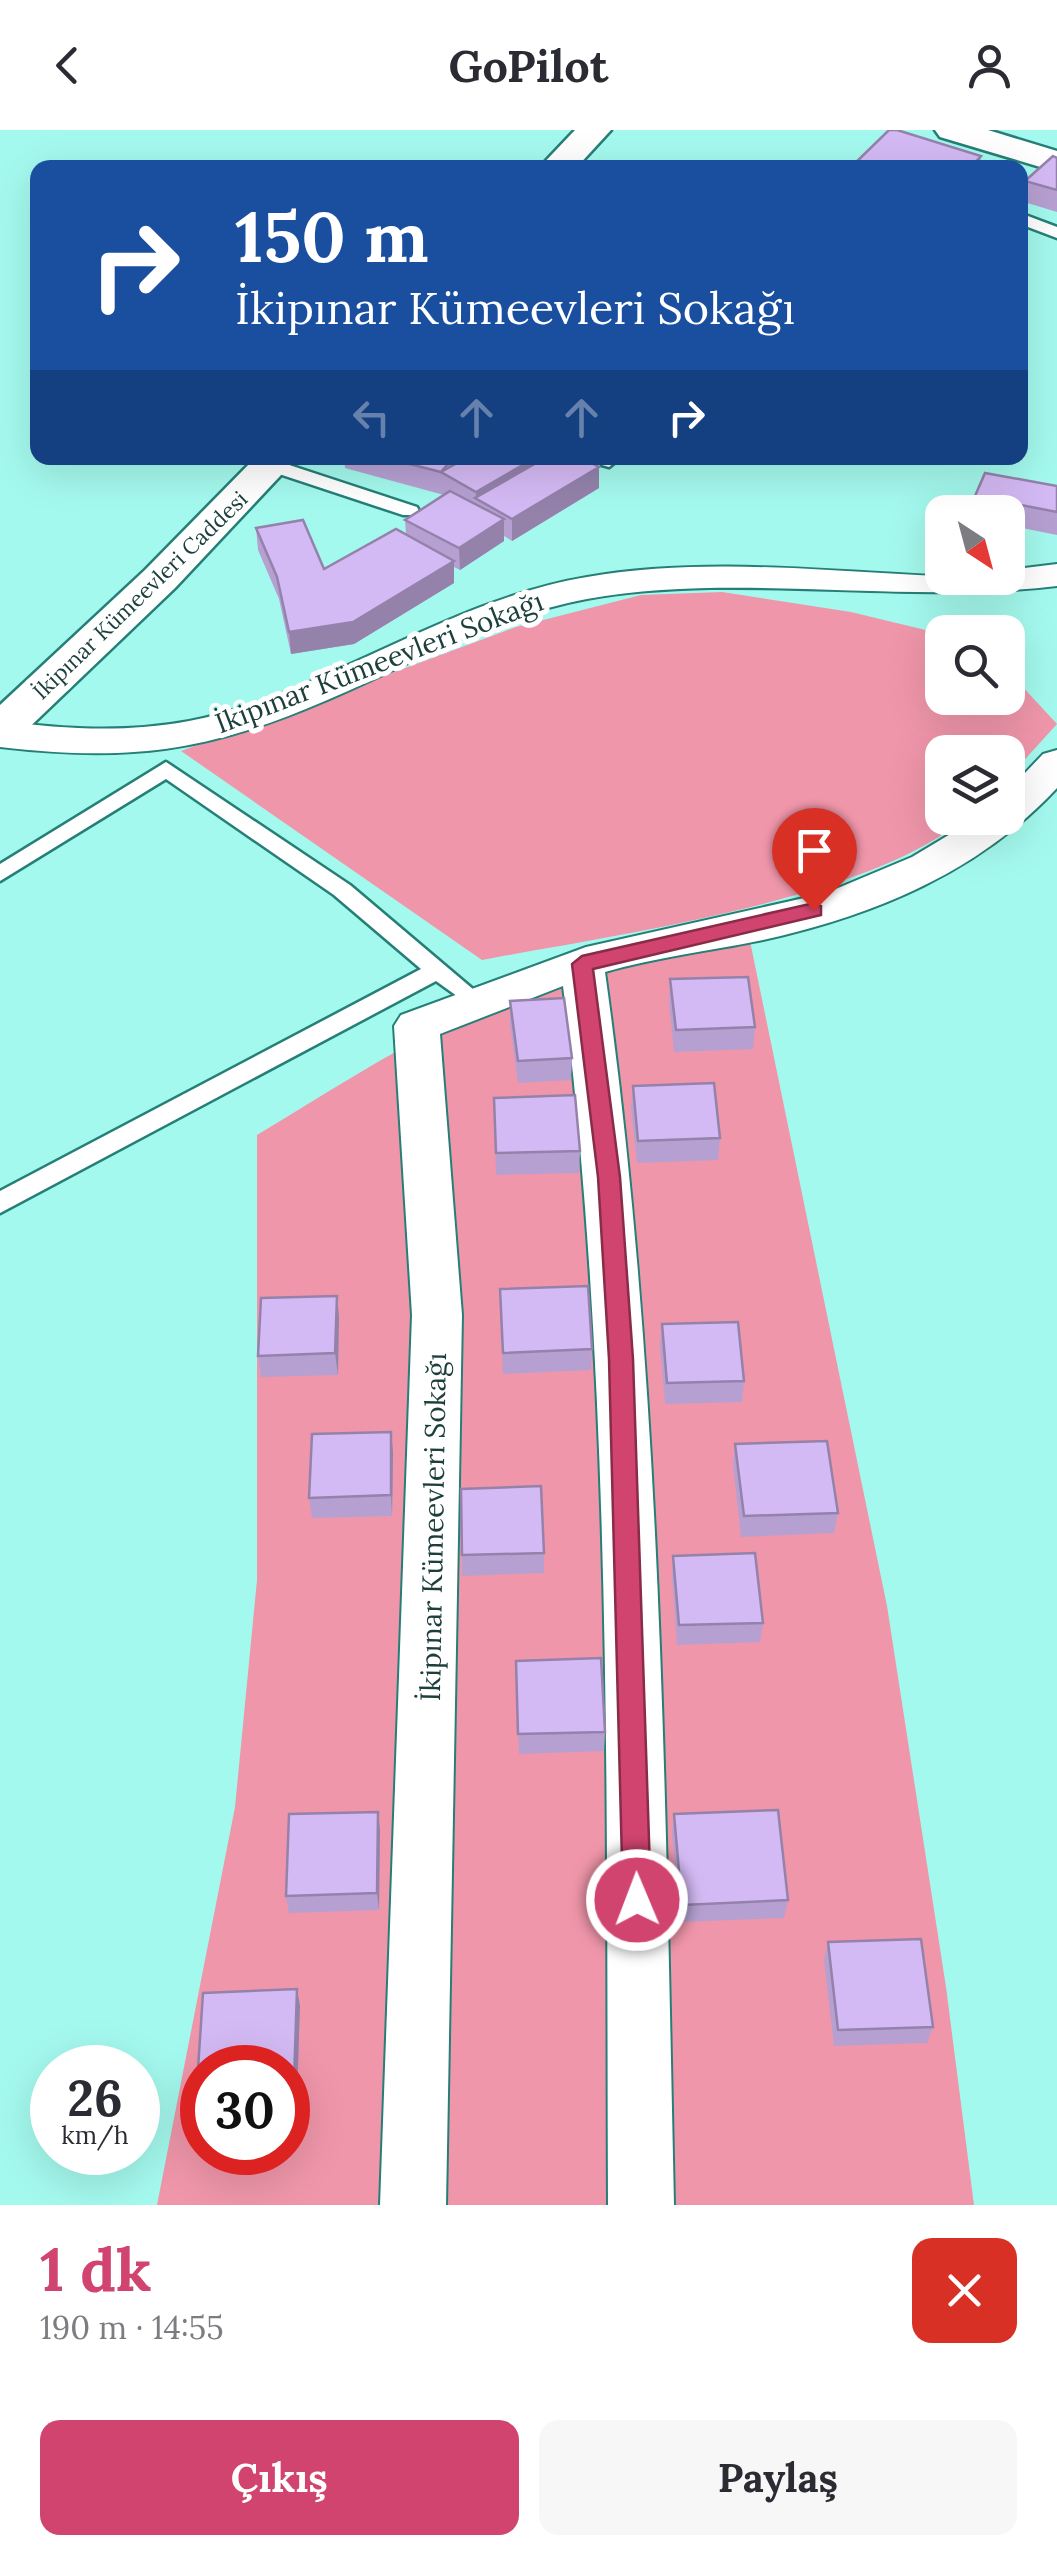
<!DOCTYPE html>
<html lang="tr">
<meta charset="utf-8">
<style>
body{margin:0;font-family:Lora,serif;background:#f7f7f7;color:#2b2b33;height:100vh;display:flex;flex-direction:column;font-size:38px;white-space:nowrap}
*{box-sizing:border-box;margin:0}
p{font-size:32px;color:#7c7c81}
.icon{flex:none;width:55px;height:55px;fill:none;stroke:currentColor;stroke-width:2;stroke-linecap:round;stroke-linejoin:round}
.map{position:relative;height:2075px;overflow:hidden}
.panel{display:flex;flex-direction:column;background:#fff;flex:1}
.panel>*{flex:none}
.hud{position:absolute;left:30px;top:30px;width:998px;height:305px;border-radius:20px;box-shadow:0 10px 40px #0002;background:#1a4fa0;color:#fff;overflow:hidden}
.needle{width:65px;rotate:144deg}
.tools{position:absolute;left:925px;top:365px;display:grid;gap:20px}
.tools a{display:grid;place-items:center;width:100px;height:100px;border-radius:20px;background:#fff;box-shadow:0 10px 40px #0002;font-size:50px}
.speed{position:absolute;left:30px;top:1915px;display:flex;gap:20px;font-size:50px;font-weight:700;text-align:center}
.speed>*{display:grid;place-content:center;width:130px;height:130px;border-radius:50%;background:#fff;box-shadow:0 10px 40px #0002;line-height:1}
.speed small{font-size:25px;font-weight:400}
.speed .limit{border:15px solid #d22;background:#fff;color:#111}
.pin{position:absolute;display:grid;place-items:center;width:85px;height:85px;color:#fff;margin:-102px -42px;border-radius:50% 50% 50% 0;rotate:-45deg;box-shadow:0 0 10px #0007}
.pin .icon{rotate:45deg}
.me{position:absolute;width:110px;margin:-55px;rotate:359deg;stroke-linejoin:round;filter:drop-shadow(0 0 8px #0008)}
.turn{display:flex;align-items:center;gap:35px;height:210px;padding:0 40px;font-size:45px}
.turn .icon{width:130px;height:130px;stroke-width:2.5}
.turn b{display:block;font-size:70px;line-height:85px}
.lanes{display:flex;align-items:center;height:95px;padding:0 40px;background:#0003;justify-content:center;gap:50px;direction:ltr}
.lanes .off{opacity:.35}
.round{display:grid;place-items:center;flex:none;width:105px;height:105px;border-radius:20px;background:#f7f7f7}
.headline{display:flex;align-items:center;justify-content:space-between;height:170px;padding:0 40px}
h1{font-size:60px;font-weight:700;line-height:75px;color:#d14470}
.button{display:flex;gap:20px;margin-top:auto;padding:20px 40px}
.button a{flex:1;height:115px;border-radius:20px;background:#d14470;color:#fff;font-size:40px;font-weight:700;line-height:115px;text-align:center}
.button a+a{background:#f7f7f7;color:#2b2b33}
header{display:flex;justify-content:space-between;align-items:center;height:130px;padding:0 40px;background:#fff;font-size:45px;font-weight:700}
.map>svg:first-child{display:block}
.green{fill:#f096aa;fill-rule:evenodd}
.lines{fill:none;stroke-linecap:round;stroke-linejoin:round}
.service-casing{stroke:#257f76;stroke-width:5}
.minor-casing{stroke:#257f76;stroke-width:4}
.tertiary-casing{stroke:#257f76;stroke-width:5}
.service{fill:#fff;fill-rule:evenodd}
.minor{fill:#fff;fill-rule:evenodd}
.tertiary{fill:#fff;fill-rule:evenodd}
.wall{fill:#b6a0d2}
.shaded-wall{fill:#9482ab}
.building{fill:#d4baf4;stroke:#9482ab;stroke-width:2.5}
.route{fill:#d14470;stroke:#882c49;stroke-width:2.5}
.labels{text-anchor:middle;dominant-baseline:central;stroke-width:10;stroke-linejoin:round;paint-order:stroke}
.far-street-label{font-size:22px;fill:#1c3f3b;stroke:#fff}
.street-label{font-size:28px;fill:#1c3f3b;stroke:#fff}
</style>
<header><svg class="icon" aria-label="back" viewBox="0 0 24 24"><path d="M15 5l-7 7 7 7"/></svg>GoPilot<svg class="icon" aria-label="person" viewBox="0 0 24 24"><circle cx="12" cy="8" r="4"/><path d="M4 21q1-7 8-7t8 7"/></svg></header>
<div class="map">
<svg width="1057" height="2075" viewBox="0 0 1057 2075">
<rect width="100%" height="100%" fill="#a4f9ee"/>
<g class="green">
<path d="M722 462 851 482 942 504V568H1008V541L1057 594 1008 648V622H942V688H964C873 770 606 806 482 830L181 621 516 497 641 465Z"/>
<path d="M750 811 887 1476 946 1857 974 2075H157L235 1677 257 1450V1005C322 966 387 923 456 891 549 848 650 827 750 811ZM202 1938H288V2022H202Z"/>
</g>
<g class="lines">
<defs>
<g id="service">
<polygon points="1020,83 1057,97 1057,108 1020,94"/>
<polygon points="602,328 620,328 609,337 602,335"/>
<polygon points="271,329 417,377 419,381 417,385 403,385 264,339 264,331"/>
<polygon points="166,632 350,755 487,871 475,879 436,851 0,1083 0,1061 421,839 334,765 166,649 0,751 0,734"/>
</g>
<g id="minor">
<path d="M1057 434V456C901 475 739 442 587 469 495 486 411 534 325 571 207 622 128 632 0 617V591C65 599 124 603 189 591 326 564 444 471 587 447 726 423 874 448 1008 448V440Z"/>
<path d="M1057 620V658C979 742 875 785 763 810 710 821 657 827 605 842 662 1250 665 1663 674 2075H608C606 1669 613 1260 563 856L440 904 462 1185 446 2075H380L412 1185 394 896 401 885 586 817 826 763 912 727 977 688H1008V661L1043 624Z"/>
</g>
<g id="tertiary">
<polygon points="575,0 611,0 576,38 539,38"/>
<polygon points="935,0 988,0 1057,21 1057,42 940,7"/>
<polygon points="255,328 297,328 175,458 16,610 0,615 0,575 145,440"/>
</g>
</defs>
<use href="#service" class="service-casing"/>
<use href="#minor" class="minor-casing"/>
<use href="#tertiary" class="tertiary-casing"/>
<use href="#service" class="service"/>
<use href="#minor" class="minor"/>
<use href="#tertiary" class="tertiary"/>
</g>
<g class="wall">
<polygon points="1057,28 1057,82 1021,71 1025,51"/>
<polygon points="344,328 453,328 454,335 599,337 599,358 512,411 504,406 504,411 460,440 454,437 454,453 354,514 291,524 279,469 258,420 256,398 324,439 406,404 405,390 444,365 345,338"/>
<polygon points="1057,356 1057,405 1008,395 1008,382 972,382 975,366"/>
<polygon points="670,849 755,897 753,919 674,922 669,871"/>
<polygon points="510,871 572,928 571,950 518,953 510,894"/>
<polygon points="633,956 720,1008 718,1030 637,1033 631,978"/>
<polygon points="494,968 580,1021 579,1043 496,1045"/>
<polygon points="500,1159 592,1219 591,1240 503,1244"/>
<polygon points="337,1166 339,1187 338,1245 261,1247 258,1226"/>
<polygon points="662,1194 744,1251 742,1272 665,1274 660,1215"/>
<polygon points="735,1314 838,1383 834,1403 741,1407 733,1335"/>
<polygon points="393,1322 392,1386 312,1388 309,1368"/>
<polygon points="461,1359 544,1423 544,1443 462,1446"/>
<polygon points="673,1426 763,1493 760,1512 677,1515 672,1446"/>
<polygon points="516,1531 605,1602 604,1621 519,1624"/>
<polygon points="674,1684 788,1770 784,1788 680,1792 672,1703"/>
<polygon points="380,1700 379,1780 289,1783 286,1766"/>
<polygon points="828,1812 933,1897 927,1913 834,1916 824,1830"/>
<polygon points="297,1859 300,1876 297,1967 288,1967 288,1938 202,1938 202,1970 197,1954 203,1863"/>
</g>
<g class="shaded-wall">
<polygon points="981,26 979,38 970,38"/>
<polygon points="535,328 562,328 476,369 476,362"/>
<polygon points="599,337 599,358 512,411 512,389"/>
<polygon points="504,389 504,411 460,440 459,418"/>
<polygon points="454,431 454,453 354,514 291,524 289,502"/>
<polygon points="337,1166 339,1187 338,1245 335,1223"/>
<polygon points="391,1302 393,1322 392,1386 391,1365"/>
<polygon points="378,1682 380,1700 379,1780 377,1763"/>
<polygon points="297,1859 300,1876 297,1967 294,1951"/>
</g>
<g class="building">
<polygon points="889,0 897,0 981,26 970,38 850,38"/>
<polygon points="1053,26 1057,28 1057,60 1025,51"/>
<polygon points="386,328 453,328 441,342"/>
<polygon points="466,328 535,328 476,362 441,342"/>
<polygon points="545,328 582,328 599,337 512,389 475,368"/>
<polygon points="985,343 1057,356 1057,382 975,366"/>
<polygon points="450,361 504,389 459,418 405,390"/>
<polygon points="303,390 324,439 396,399 454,431 353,492 289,502 277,447 256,398"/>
<polygon points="748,847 755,897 676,900 670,849"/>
<polygon points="564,868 572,928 518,931 510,871"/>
<polygon points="714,953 720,1008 638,1011 633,956"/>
<polygon points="575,965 580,1021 496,1023 494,968"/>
<polygon points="588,1156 592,1219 503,1223 500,1159"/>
<polygon points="337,1166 335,1223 258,1226 261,1168"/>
<polygon points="738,1192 744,1251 667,1253 662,1194"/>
<polygon points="391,1302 391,1365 309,1368 312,1304"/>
<polygon points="827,1311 838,1383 744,1386 735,1314"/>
<polygon points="541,1356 544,1423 462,1425 461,1359"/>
<polygon points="755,1423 763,1493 679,1495 673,1426"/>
<polygon points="601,1528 605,1602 518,1604 516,1531"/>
<polygon points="778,1680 788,1770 682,1775 674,1684"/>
<polygon points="378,1682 377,1763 286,1766 289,1684"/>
<polygon points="921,1809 933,1897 838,1900 828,1812"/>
<polygon points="297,1859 294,1951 288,1951 288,1938 202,1938 202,1954 197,1954 203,1863"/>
</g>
<polygon class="route" points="814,773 821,776 821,785 593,839 620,1047 633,1229 651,1770 647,1780 637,1784 627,1780 623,1770 609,1229 598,1047 572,834 582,826"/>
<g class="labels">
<g class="far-street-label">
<text transform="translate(140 465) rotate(-44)">İkipınar Kümeevleri Caddesi</text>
</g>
<g class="street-label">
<text transform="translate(379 532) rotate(-21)">İkipınar Kümeevleri Sokağı</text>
<text transform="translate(433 1397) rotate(-89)">İkipınar Kümeevleri Sokağı</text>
</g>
</g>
</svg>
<div class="tools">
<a><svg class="needle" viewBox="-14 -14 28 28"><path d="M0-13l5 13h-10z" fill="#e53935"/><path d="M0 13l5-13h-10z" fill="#7c7c81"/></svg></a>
<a><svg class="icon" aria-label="search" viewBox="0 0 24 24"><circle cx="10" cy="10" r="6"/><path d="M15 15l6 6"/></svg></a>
<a><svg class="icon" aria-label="layers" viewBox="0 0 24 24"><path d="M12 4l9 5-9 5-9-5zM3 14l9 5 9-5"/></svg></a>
</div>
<div class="speed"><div>26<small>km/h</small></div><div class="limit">30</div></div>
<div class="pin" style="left:814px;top:780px;background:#d93025"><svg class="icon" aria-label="arrive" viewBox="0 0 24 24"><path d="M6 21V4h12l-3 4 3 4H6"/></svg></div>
<svg class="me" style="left:637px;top:1770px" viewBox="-20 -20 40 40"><circle r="17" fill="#d14470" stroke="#fff" stroke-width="3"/><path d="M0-11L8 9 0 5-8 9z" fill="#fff"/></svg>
<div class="hud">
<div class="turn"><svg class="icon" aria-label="right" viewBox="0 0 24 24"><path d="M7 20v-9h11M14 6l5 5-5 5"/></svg><div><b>150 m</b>İkipınar Kümeevleri Sokağı</div></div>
<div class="lanes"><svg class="icon off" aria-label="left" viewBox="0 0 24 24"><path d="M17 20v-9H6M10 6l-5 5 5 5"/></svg><svg class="icon off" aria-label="ahead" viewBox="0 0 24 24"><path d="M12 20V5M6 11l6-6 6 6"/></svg><svg class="icon off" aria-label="ahead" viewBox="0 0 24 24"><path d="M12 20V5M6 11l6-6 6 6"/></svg><svg class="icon" aria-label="right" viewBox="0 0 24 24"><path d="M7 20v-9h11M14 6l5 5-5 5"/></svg></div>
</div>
</div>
<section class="panel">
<div class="headline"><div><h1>1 dk</h1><p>190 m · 14:55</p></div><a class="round" style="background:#d93025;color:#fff"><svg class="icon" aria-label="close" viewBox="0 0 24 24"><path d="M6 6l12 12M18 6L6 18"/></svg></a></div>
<div class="button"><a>Çıkış</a><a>Paylaş</a></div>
</section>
